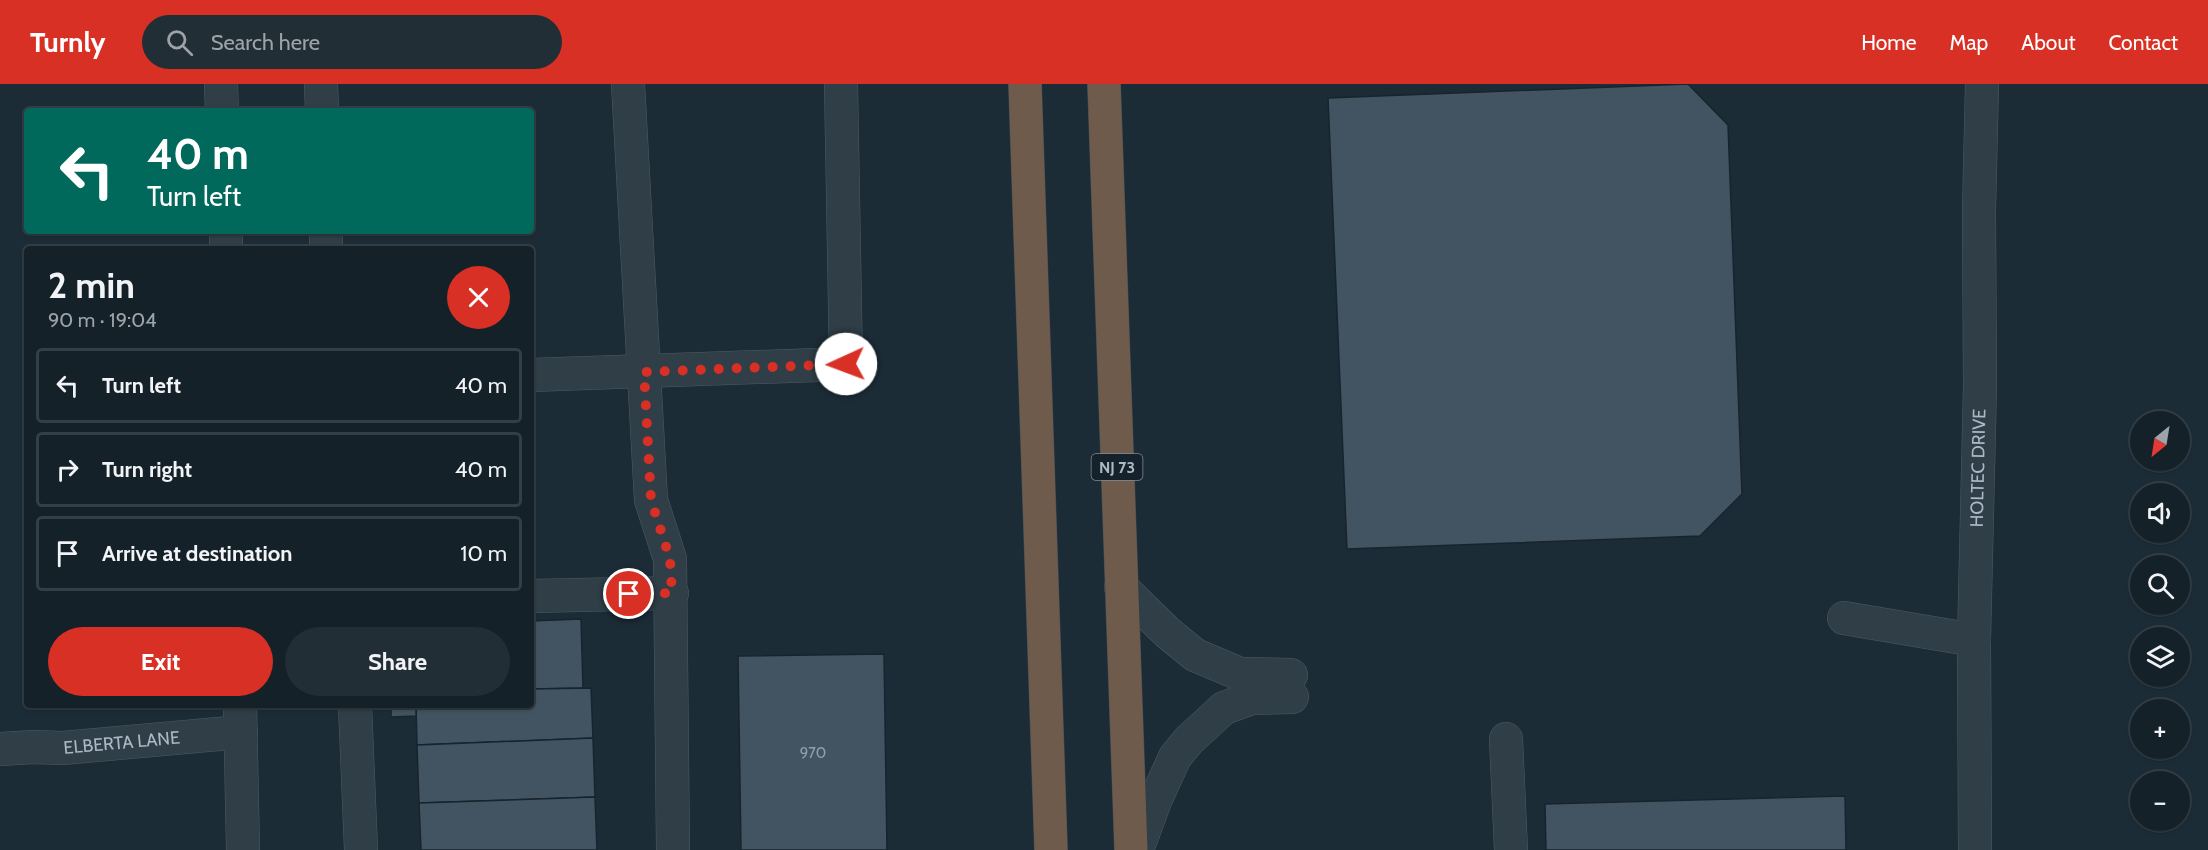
<!DOCTYPE html>
<meta charset="utf-8">
<style>
body{margin:0;font-family:Cabin,sans-serif;background:#222e35;color:#f1f3f6;height:100vh;display:flex;flex-direction:column;font-size:22px;white-space:nowrap}
*{box-sizing:border-box;margin:0}
p{font-size:20px;color:#9da3a8}
.icon{flex:none;width:33px;height:33px;fill:none;stroke:currentColor;stroke-width:2;stroke-linecap:round;stroke-linejoin:round}
.map{position:relative;flex:1;overflow:hidden}
.sheet{position:absolute;left:24px;top:162px;width:510px;height:462px;display:flex;flex-direction:column;background:#152129;border-radius:6px;box-shadow:0 2px 4px #0004,0 0 0 2px #343e46}
.sheet>*{flex:none}
.top-card{position:absolute;left:24px;top:24px;width:510px;height:126px;border-radius:6px;box-shadow:0 2px 4px #0004,0 0 0 2px #343e46;background:#00695c;color:#fff;overflow:hidden}
.needle{width:39px;rotate:210deg}
.tools{position:absolute;left:2130px;top:327px;display:grid;gap:12px}
.tools a{display:grid;place-items:center;width:60px;height:60px;border-radius:50%;background:#152129;box-shadow:0 2px 4px #0004,0 0 0 2px #343e46;font-size:30px}
.pin{position:absolute;display:grid;place-items:center;width:51px;height:51px;color:#fff;margin:-26px;border:3px solid #fff;border-radius:50%;box-shadow:0 2px 6px #0007}
.me{position:absolute;width:66px;margin:-33px;rotate:268deg;stroke-linejoin:round;filter:drop-shadow(0 0 4px #0008)}
.turn{display:flex;align-items:center;gap:21px;height:126px;padding:0 24px;font-size:27px}
.turn .icon{width:78px;height:78px;stroke-width:2.5}
.turn b{display:block;font-size:42px;line-height:51px}
.round{display:grid;place-items:center;flex:none;width:63px;height:63px;border-radius:32px;background:#222e35}
.headline{display:flex;align-items:center;justify-content:space-between;height:102px;padding:0 24px}
h1{font-size:36px;font-weight:800;line-height:45px}
.button{display:flex;gap:12px;margin-top:auto;padding:12px 24px}
.button a{flex:1;height:69px;border-radius:36px;background:#d93025;color:#fff;font-size:24px;font-weight:800;line-height:69px;text-align:center}
.button a+a{background:#222e35;color:#f1f3f6}
ul{padding:0;list-style:none}
li{display:flex;align-items:center;gap:18px;height:75px;margin:0 12px 9px;padding:0 12px;border:3px solid #343e46;border-radius:6px}
li div{flex:1}
li b{display:block;font-size:22px}
li em{font-style:normal}
header{display:flex;align-items:center;gap:36px;box-sizing:border-box;height:84px;padding:0 30px;background:#d93025;color:#fff}
header strong{font-size:28px}
nav{display:flex;gap:33px;margin-inline-start:auto;font-size:21px}
.search{width:420px;height:54px;background:#222e35;display:flex;align-items:center;gap:15px;box-sizing:border-box;padding:0 21px;border-radius:33px;color:#9da3a8;font-size:22px}
.map>svg:first-child{display:block}
.building{fill:#425461;stroke:#18242d;stroke-width:1.5}
.lines{fill:none;stroke-linecap:round;stroke-linejoin:round}
.minor-casing{stroke:#4d5b65;stroke-width:34}
.highway-casing{stroke:#3b4851;stroke-width:34}
.minor{stroke:#303e47;stroke-width:33}
.highway{stroke:#6e5b4c;stroke-width:33}
.route{stroke:#d93025;stroke-width:10;stroke-dasharray:0 18}
.labels{text-anchor:middle;dominant-baseline:central;stroke-width:5;stroke-linejoin:round;paint-order:stroke}
.number-label{font-size:15px;fill:#8fa0ac}
.shield{fill:#16222b;stroke:#7d8c97;stroke-width:1.5}
.shield-label{font-size:16px;font-weight:bold;fill:#a9b9c5}
.street-label{font-size:18px;fill:#a9b9c5;stroke:#16222b}
</style>
<header>
<strong>Turnly</strong>
<div class="search"><svg class="icon" aria-label="search" viewBox="0 0 24 24"><circle cx="10" cy="10" r="6"/><path d="M15 15l6 6"/></svg>Search here</div>
<nav><a>Home</a><a>Map</a><a>About</a><a>Contact</a></nav>
</header>
<div class="map">
<svg width="2208" height="766" viewBox="0 0 2208 766">
<rect width="100%" height="100%" fill="#1c2c37"/>
<g class="building">
<polygon points="1688,0 1728,41 1742,410 1700,452 1347,465 1328,14"/>
<polygon points="581,535 583,604 531,605 531,537"/>
<polygon points="884,570 887,766 741,766 738,572"/>
<polygon points="591,604 593,654 417,661 416,621 531,621 531,605"/>
<polygon points="391,621 416,621 416,632 391,633"/>
<polygon points="593,654 595,713 419,719 417,661"/>
<polygon points="1845,712 1846,766 1546,766 1545,720"/>
<polygon points="595,713 597,766 421,766 419,719"/>
</g>
<g class="lines">
<defs>
<g id="minor">
<polyline points="221,0 222,27"/>
<polyline points="321,0 322,27"/>
<polyline points="628,0 651,416 670,475 673,766"/>
<polyline points="226,147 226,165"/>
<polyline points="326,147 326,165"/>
<polyline points="531,291 846,280 841,0"/>
<polyline points="1121,503 1168,549 1195,571 1240,590 1291,591"/>
<polyline points="531,512 672,509"/>
<polyline points="1844,534 1974,556"/>
<polyline points="240,621 243,766"/>
<polyline points="355,621 361,766"/>
<polyline points="1506,655 1511,766"/>
<path id="s1" d="M0 665 33 663 63 664 241 648"/>
<polyline points="1137,766 1155,717 1175,673 1189,656 1224,624 1252,614 1292,613"/>
<path id="s2" d="M1975 766 1974 556 1980 302 1979 127 1982 0"/>
</g>
<g id="highway">
<polyline points="1025,0 1051,766"/>
<polyline points="1104,0 1131,766"/>
</g>
</defs>
<use href="#minor" class="minor-casing"/>
<use href="#highway" class="highway-casing"/>
<use href="#minor" class="minor"/>
<use href="#highway" class="highway"/>
</g>
<g class="lines">
<polyline class="route" points="629,510 672,509 670,475 651,416 644,288 846,280"/>
</g>
<g class="labels">
<g class="number-label">
<text x="813" y="669">970</text>
</g>
<rect class="shield" x="1091.5" y="370" width="51" height="26" rx="4.5"/>
<g class="shield-label">
<text x="1117" y="383">NJ 73</text>
</g>
<g class="street-label">
<text stroke="none"><textPath href="#s2" startOffset="382">HOLTEC DRIVE</textPath></text>
<text stroke="none"><textPath href="#s1" startOffset="122">ELBERTA LANE</textPath></text>
</g>
</g>
</svg>
<div class="tools">
<a><svg class="needle" viewBox="-14 -14 28 28"><path d="M0-13l5 13h-10z" fill="#e53935"/><path d="M0 13l5-13h-10z" fill="#9da3a8"/></svg></a>
<a><svg class="icon" aria-label="sound" viewBox="0 0 24 24"><path d="M4 9h4l5-4v14l-5-4H4zM17 9q2 3 0 6"/></svg></a>
<a><svg class="icon" aria-label="search" viewBox="0 0 24 24"><circle cx="10" cy="10" r="6"/><path d="M15 15l6 6"/></svg></a>
<a><svg class="icon" aria-label="layers" viewBox="0 0 24 24"><path d="M12 4l9 5-9 5-9-5zM3 14l9 5 9-5"/></svg></a>
<a>+</a>
<a>−</a>
</div>
<div class="pin" style="left:629px;top:510px;background:#d93025"><svg class="icon" aria-label="arrive" viewBox="0 0 24 24"><path d="M6 21V4h12l-3 4 3 4H6"/></svg></div>
<svg class="me" style="left:846px;top:280px" viewBox="-20 -20 40 40"><circle r="19" fill="#fff"/><path d="M0-13L10 11 0 6-10 11z" fill="#d93025"/></svg>
<div class="top-card">
<div class="turn"><svg class="icon" aria-label="left" viewBox="0 0 24 24"><path d="M17 20v-9H6M10 6l-5 5 5 5"/></svg><div><b>40 m</b>Turn left</div></div>
</div>
<section class="sheet">
<div class="headline"><div><h1>2 min</h1><p>90 m · 19:04</p></div><a class="round" style="background:#d93025;color:#fff"><svg class="icon" aria-label="close" viewBox="0 0 24 24"><path d="M6 6l12 12M18 6L6 18"/></svg></a></div>
<ul>
<li><svg class="icon" aria-label="left" viewBox="0 0 24 24"><path d="M17 20v-9H6M10 6l-5 5 5 5"/></svg><div><b>Turn left</b></div><em>40 m</em></li>
<li><svg class="icon" aria-label="right" viewBox="0 0 24 24"><path d="M7 20v-9h11M14 6l5 5-5 5"/></svg><div><b>Turn right</b></div><em>40 m</em></li>
<li><svg class="icon" aria-label="arrive" viewBox="0 0 24 24"><path d="M6 21V4h12l-3 4 3 4H6"/></svg><div><b>Arrive at destination</b></div><em>10 m</em></li>
</ul>
<div class="button"><a>Exit</a><a>Share</a></div>
</section>
</div>
